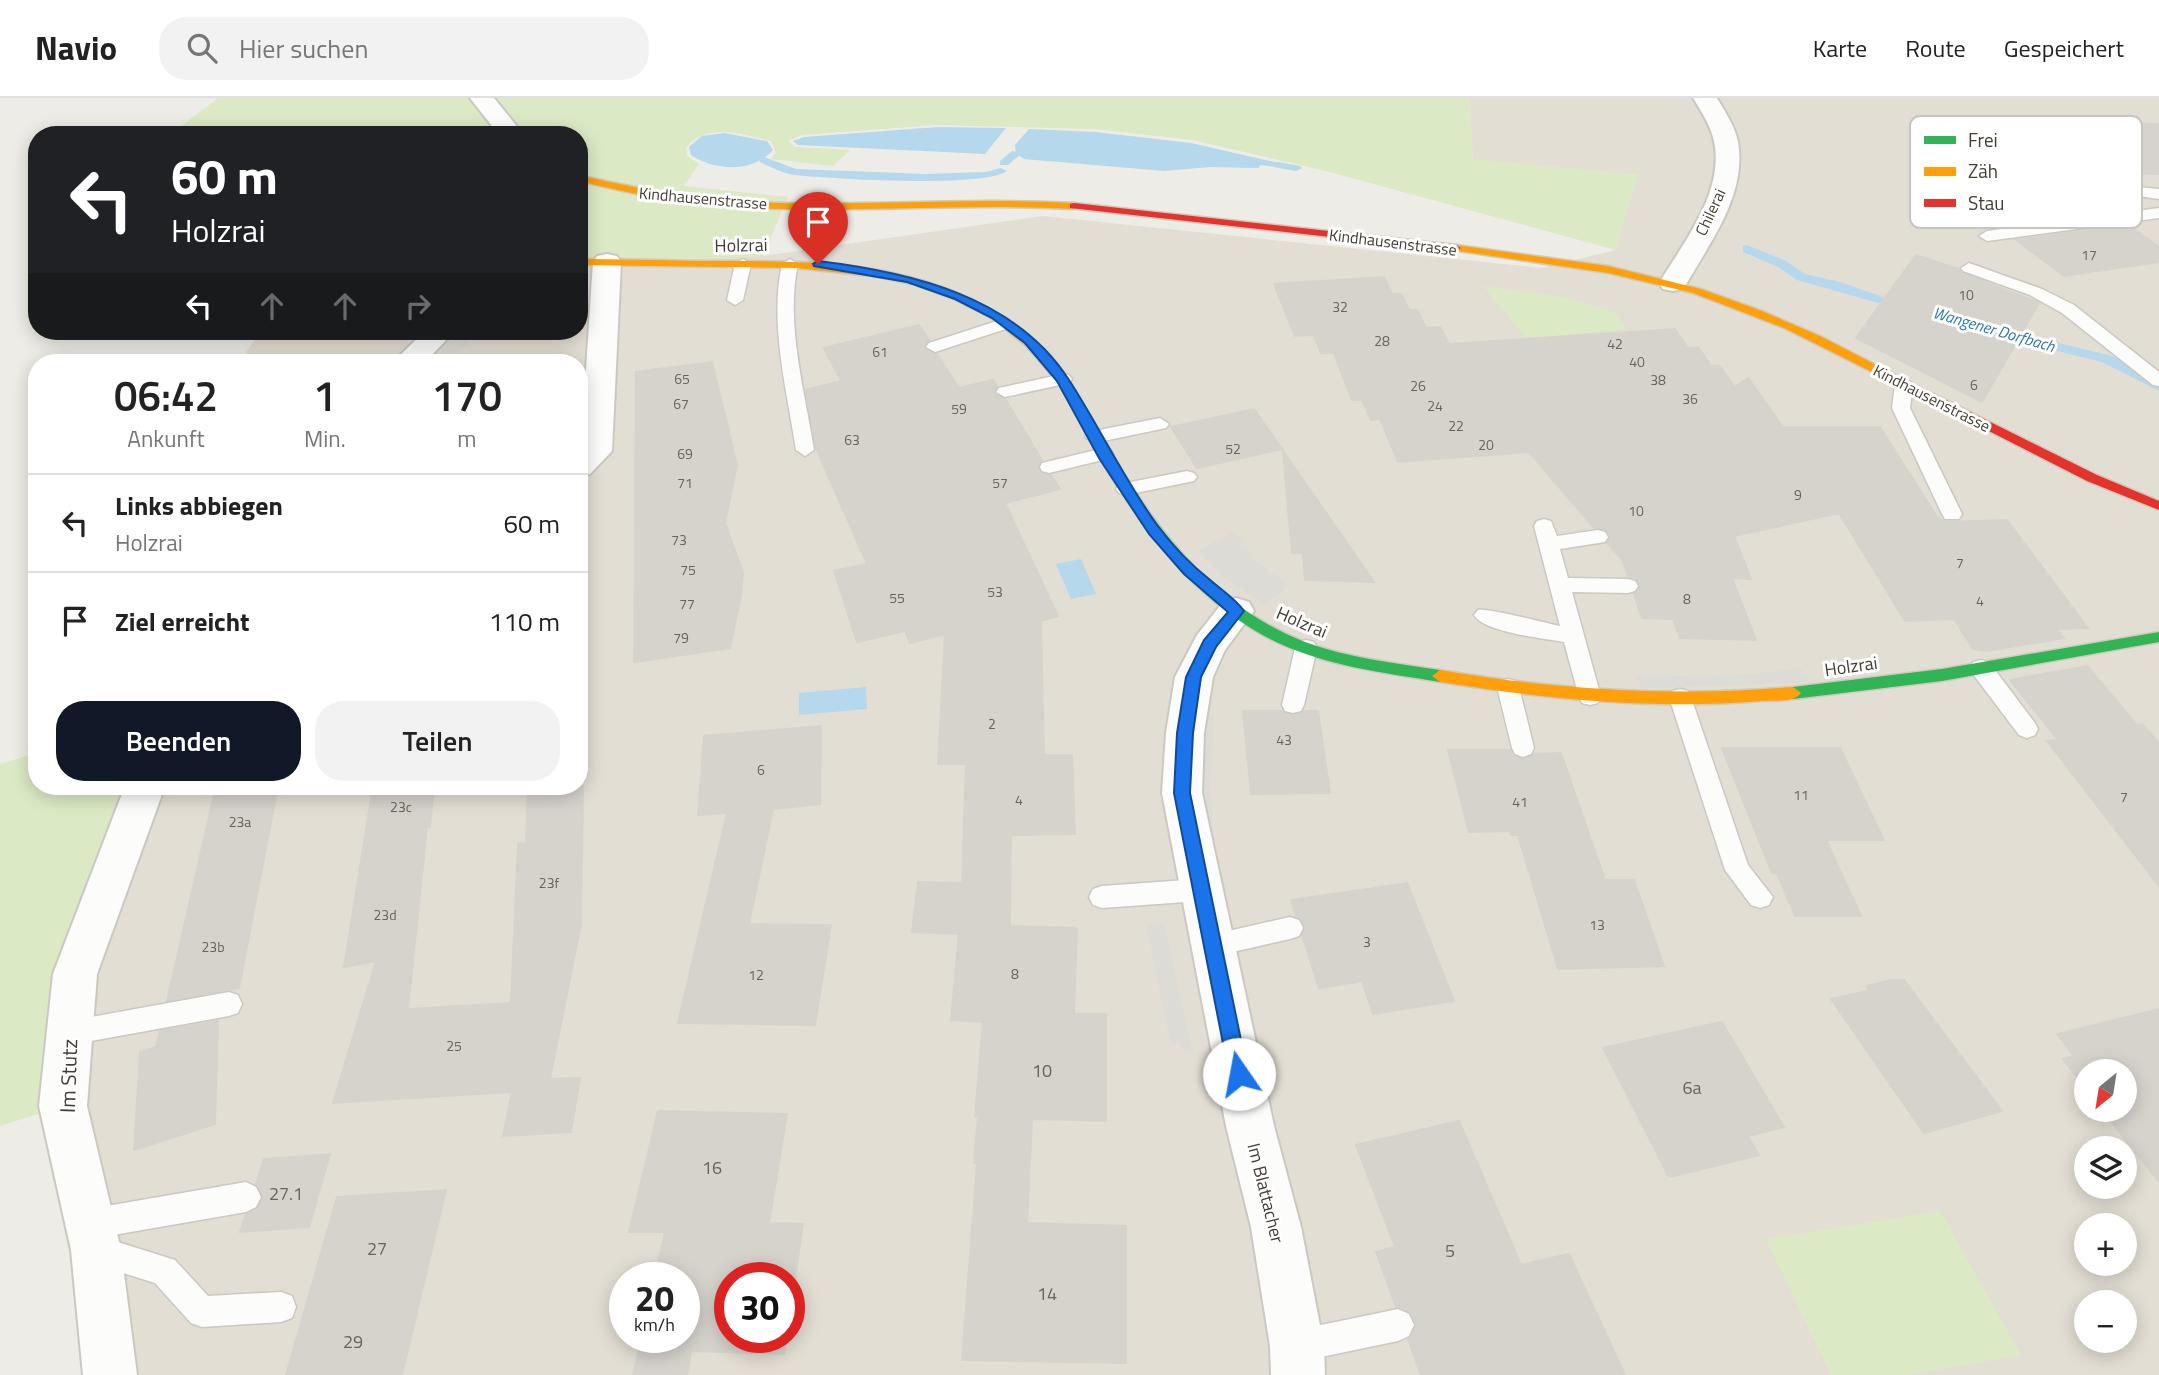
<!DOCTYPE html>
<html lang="de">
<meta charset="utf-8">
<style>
body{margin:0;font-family:"Titillium Web",sans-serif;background:#f2f2f2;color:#222;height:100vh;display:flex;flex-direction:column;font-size:26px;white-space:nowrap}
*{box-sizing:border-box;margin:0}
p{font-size:23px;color:#767676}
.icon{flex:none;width:38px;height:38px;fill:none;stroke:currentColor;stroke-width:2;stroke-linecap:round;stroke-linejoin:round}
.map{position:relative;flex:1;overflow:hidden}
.side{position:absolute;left:28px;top:256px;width:560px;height:441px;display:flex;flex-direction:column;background:#fff;border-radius:28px;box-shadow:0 4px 18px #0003}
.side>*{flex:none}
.banner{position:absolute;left:28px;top:28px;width:560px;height:214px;border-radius:28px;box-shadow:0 4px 18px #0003;background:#202124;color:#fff;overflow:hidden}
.needle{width:46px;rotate:210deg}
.controls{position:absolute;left:2074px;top:961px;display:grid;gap:14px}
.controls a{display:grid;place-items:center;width:63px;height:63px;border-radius:50%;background:#fff;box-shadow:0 4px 18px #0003;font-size:35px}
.speed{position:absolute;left:609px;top:1164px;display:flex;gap:14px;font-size:35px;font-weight:700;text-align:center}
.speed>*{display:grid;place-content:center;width:91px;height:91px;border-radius:50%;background:#fff;box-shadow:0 4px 18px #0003;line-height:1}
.speed small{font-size:18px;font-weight:400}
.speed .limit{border:10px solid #d22;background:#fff;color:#111}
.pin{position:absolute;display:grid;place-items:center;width:60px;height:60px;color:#fff;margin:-72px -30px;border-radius:50% 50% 50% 0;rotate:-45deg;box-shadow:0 0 7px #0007}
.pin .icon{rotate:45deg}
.me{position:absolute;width:77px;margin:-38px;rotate:348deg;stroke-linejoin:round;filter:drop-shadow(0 0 5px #0008)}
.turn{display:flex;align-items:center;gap:24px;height:147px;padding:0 28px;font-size:32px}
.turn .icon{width:91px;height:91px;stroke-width:2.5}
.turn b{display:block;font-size:49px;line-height:60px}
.lanes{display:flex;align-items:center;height:66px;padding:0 28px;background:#0003;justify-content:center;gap:35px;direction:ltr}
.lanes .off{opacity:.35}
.eta{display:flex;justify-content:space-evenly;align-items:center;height:119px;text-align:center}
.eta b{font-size:42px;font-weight:600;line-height:49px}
.primary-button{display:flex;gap:14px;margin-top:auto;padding:14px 28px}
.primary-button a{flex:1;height:80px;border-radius:28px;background:#111827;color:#fff;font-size:28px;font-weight:600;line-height:80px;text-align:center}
.primary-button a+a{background:#f2f2f2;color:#222}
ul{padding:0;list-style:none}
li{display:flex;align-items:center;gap:21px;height:98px;padding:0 28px;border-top:2px solid #e0e0e0}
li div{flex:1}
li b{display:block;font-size:26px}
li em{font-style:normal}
header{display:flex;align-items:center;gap:42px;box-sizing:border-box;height:98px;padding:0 35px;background:#fff;border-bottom:2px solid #e0e0e0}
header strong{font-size:33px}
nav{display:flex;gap:38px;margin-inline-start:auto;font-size:24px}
.search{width:490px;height:63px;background:#f2f2f2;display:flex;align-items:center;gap:18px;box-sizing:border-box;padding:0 24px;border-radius:28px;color:#767676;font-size:26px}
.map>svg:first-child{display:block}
.residential{fill:#e3ded3;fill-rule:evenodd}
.green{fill:#dbe9c5}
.parking{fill:#dddbd6}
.water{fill:#b5d8ed}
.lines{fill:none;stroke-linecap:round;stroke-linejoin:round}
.stream{fill:#b5d8ed;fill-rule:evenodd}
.building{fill:#d6d3cd;stroke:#d6d3cc;stroke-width:2}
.lane-casing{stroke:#cbc8c2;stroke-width:3}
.street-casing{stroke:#cbc8c2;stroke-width:4}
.fast-casing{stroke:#cfcabe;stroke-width:3}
.slow-casing{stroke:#cfcabe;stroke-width:3}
.jam-casing{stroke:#cfcabe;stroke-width:3}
.lane{fill:#fcfcfb;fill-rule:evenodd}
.street{fill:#fcfcfb;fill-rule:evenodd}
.fast{fill:#30b455;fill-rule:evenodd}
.slow{fill:#ff9f0a;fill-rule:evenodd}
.jam{fill:#e5322d;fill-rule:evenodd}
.route{fill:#1a73e8;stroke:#114b97;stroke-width:2}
.labels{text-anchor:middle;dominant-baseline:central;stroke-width:6;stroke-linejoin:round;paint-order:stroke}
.number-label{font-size:14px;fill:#69645b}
.far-street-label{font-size:16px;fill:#433d33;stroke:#fff}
.far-water-label{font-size:16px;font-style:italic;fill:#2c79af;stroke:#fff}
.street-label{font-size:18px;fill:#433d33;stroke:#fff}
.near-number-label{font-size:18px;fill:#69645b}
.near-street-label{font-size:21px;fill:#433d33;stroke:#fff}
.key{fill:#fff;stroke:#c7c5c2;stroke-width:2}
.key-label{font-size:19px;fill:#433d33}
</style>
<header>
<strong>Navio</strong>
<div class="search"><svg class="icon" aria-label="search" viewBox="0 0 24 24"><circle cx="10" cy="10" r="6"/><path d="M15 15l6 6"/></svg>Hier suchen</div>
<nav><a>Karte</a><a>Route</a><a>Gespeichert</a></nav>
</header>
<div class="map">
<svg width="2159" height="1277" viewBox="0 0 2159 1277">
<rect width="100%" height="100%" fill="#eeece6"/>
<path class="residential" d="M1469 0H2159V1277H110L69 935 145 688H579V264H240L260 233H579V164L763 158 1043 118 1542 170 1616 152 1473 61ZM2086 973H2124V1012H2086ZM2086 1050H2124V1088H2086ZM2086 1127H2124V1166H2086ZM625 1180H684V1239H625ZM730 1180H789V1239H730ZM2086 1204H2124V1242H2086Z"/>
<g class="green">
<path d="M218 0H1469L1473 61 1638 76 1616 152 1326 73 1193 42 1094 31 937 27 802 37 788 43 795 49 850 52 833 68 771 61 776 55 771 43C742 36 708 24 686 49L687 58 699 66 684 88 788 99 763 158 579 164V37H170Z"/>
<polygon points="1483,188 1565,199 1614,214 1627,231 1527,241"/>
<polygon points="37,655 37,688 145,688 140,698 63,1008 0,1028 0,666"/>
<polygon points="1940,1113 2021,1257 1910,1277 1831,1277 1766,1141"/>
</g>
<g class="parking">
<polygon points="463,233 469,233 475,239 449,264 430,264"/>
<polygon points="1231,434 1244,443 1240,446 1253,456 1250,459 1290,488 1264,506 1233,486 1208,465 1199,453"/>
<polygon points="1801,571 1809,584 1642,591 1636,577 1719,579"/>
<polygon points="1197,614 1214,617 1210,689 1213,726 1195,725"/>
<polygon points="1164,825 1193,956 1170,943 1146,827"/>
</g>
<g class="water">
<polygon points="938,29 1006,30 985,56 798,47 793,43 804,39"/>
<polygon points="1029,31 1095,34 1191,45 1279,65 1277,69 1260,67 1259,70 1210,69 1164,73 1024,61 1016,55 1015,47"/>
<path d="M724 35 767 43 773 52C753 75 715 73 691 57L689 49 702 38Z"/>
<polygon points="1081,461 1096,496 1071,501 1056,466"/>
<polygon points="866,589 867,611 799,617 799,595"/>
</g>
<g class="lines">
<g class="stream">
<polygon points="1012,53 1022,55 1008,67 1000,67 1000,63"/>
<path d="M764 59 796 71 926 76 986 74 1001 70 1007 73C984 90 831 81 796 77 784 76 771 69 760 64V60Z"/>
<polygon points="1278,64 1300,68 1302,70 1296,73 1274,69 1274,65"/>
<polygon points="1747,147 1786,163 1805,176 1840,184 1909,208 1903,212 1797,182 1778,169 1743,154 1743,148"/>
<polygon points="1997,230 2112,258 2159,283 2159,293 2102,264 1992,237 1992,231"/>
</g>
</g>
<g class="building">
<polygon points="2022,23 2159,26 2159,76 2066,74"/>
<polygon points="2014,47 2110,114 1999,129 1910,61"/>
<polygon points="2128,127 2159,149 2159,164 2064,178 2016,142"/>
<polygon points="1916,157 1959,171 1962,175 2039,205 1982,304 1856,240"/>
<polygon points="1384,179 1392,196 1401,196 1409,212 1417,212 1426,230 1440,229 1449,246 1675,231 1688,250 1698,249 1711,268 1719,267 1735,289 1748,280 1783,329 1880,329 1937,419 1945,424 2007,422 2088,530 2056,531 2064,540 1987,553 1973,551 1954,521 1905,523 1839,415 1734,438 1751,481 1732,480 1756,542 1680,540 1673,521 1642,520 1634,496 1640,487 1636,480 1628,478 1623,463 1607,445 1610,438 1607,433 1594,430 1529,354 1398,364 1380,321 1371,322 1362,302 1352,302 1334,255 1321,255 1314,237 1295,238 1274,186"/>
<polygon points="919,227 929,242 923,250 937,256 959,290 993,282 997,288 993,295 1006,302 1042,362 1038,368 1040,374 1051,377 1060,391 1005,405 1058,518 1041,523 1044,657 1072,657 1075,736 1011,737 1010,828 1077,830 1074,916 1106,916 1106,1023 1032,1021 1027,1125 1126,1128 1126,1265 962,1262 977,1066 974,1065 978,1019 975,1019 983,924 951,922 959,836 912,834 918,784 962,785 966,666 938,666 945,536 910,545 905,533 857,544 834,473 867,466 816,350 806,292 841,283 824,250"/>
<polygon points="712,264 737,367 725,425 743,475 741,497 730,550 634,564 636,274"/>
<polygon points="1254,311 1282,351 1197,370 1171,329"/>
<polygon points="1283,353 1329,419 1374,484 1305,482 1303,455 1292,455"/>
<polygon points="2087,568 2137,627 2142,626 2159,645 2159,788 2047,643 2058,642 2010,582"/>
<polygon points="1243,613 1282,613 1292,618 1304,613 1318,613 1330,695 1251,696"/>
<polygon points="821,628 820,706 773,711 749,826 831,827 815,927 678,925 727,715 698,717 704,638"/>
<polygon points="1722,650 1840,650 1884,742 1826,742 1861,818 1795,818 1777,775 1772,775"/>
<polygon points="1448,652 1510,652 1514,658 1522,661 1534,656 1561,655 1605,782 1634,782 1664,868 1558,871 1518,737 1511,737 1510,733 1469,734"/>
<polygon points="216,688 278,688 239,890 167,903"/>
<polygon points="373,688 434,688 430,729 427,729 408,911 511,905 518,746 526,745 528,688 583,688 581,826 550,981 580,980 571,1034 503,1038 512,994 333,1005 376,863 344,869"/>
<polygon points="1407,785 1454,903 1373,916 1362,883 1319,890 1302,837 1305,829 1301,821 1296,818 1291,802"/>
<polygon points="1891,882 1904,882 2002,1013 1924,1035 1831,901 1868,893 1867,888"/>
<polygon points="2159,911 2159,1084 2102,1012 2124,1012 2124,973 2086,973 2086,991 2063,961 2074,958 2057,936"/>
<polygon points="218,923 215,1026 134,1052 140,954 156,949 160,933"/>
<polygon points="1722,924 1784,1029 1748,1038 1759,1057 1669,1079 1603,950"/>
<polygon points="658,1013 787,1016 769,1125 803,1126 789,1221 789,1180 730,1180 730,1239 787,1239 784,1256 691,1253 687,1277 633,1277 642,1239 684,1239 684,1180 655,1180 665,1134 629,1134"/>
<polygon points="1459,1023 1521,1167 1569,1156 1625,1277 1421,1277 1408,1241 1416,1226 1410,1214 1396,1209 1376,1154 1395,1149 1356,1047"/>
<polygon points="330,1056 309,1129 240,1134 246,1117 257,1111 263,1100 256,1086 264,1061"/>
<polygon points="446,1092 402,1277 286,1277 337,1099"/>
</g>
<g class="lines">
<defs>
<g id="lane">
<polygon points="2114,87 2159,91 2159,101 2109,94 2107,91"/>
<polygon points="2159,110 2159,120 1987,143 1979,138 1987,133"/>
<polygon points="743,161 751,166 743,202 735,207 727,202 735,166"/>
<path d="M790 161 798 166C785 225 805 293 814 352L805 358 796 352C787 293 769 225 782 166Z"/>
<polygon points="1969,165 2042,191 2074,207 2159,274 2159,288 2153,287 2062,215 2030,197 1963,173 1961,170"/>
<polygon points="1006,220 1014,225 1012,229 935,254 926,249 929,245"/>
<polygon points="1063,276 1069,277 1072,281 1069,285 1005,299 996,294 999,290"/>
<polygon points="1904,281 1913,286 1910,310 1962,416 1959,421 1945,421 1942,416 1892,310 1895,286"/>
<polygon points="1160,320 1169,326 1166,330 1094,345 1085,339 1094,333"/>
<polygon points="1104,350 1111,352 1113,356 1111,360 1049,375 1042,373 1040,369 1042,365"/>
<polygon points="1187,373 1194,375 1197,379 1194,383 1126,397 1119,395 1116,391 1119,387 1126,385"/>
<path d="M1544 421 1551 423 1557 438 1598 432 1605 434 1608 439 1605 444 1560 451 1568 480 1628 481 1635 483 1638 488 1635 493 1628 495 1572 494 1601 599 1598 605 1590 607 1582 605 1579 599 1564 544C1544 540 1485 535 1474 517L1478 512C1485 509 1546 525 1560 528L1534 428 1537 423Z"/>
<polygon points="1306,542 1314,544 1317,550 1304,607 1301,613 1293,615 1285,613 1282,607 1295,550 1298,544"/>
<polygon points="1981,562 1989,564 2035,625 2038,631 2035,637 2027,640 2019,637 1973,576 1970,570 1973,564"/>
<polygon points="1508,581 1516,583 1519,589 1534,650 1531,656 1523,659 1515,656 1512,650 1497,589 1500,583"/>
<polygon points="1680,591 1688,593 1691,599 1748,767 1773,799 1769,807 1760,810 1751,807 1725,772 1669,599 1672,593"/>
<polygon points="1200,781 1209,784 1212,792 1209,800 1200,803 1102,810 1093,807 1089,799 1093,791 1102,788"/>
<polygon points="1290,819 1299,822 1303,830 1299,838 1290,841 1211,859 1202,856 1198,848 1202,840 1211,837"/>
<polygon points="229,894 238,897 242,906 238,915 229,918 69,947 59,944 56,935 59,926 69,923"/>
<polygon points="246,1084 256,1089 261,1099 256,1109 246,1114 102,1139 175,1162 208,1198 281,1194 292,1198 296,1209 292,1220 281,1224 202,1229 191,1225 155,1185 85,1163 81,1152 88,1140 79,1136 74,1126 79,1116 89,1111"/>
<polygon points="1398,1211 1409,1216 1414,1227 1409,1238 1398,1243 1297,1264 1286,1259 1281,1248 1286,1237 1297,1232"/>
</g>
<g id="street">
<polygon points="470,0 494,0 524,37 499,37"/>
<path d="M1693 0H1717C1725 14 1735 28 1738 44 1747 96 1711 143 1687 185L1683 191 1673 193 1663 191 1659 185C1684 144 1727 91 1713 39 1709 25 1701 13 1693 0Z"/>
<polygon points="607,156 617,158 621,164 612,353 590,376 579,379 593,164 597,158"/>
<polygon points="425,233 455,233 425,264 393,264"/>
<polygon points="1236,500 1249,504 1254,513 1225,552 1213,579 1204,635 1202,695 1274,1028 1301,1129 1324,1248 1325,1277 1271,1277 1270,1248 1251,1129 1226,1028 1162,695 1166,635 1175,579 1197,537 1223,504"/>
<polygon points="125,688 165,688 97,876 87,1008 121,1152 137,1277 83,1277 71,1152 39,1008 53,876"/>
</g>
<g id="fast">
<path d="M1029 240C1054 249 1088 314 1101 337 1148 422 1211 508 1305 544 1348 560 1395 565 1440 572L1445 574 1448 578 1445 582 1440 584C1392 576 1341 570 1295 552 1211 520 1153 446 1107 372 1091 345 1077 316 1060 289 1049 272 1035 259 1023 244Z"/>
<polygon points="2159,534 2159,544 1942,583 1793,601 1785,595 1793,589 1942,571"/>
</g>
<g id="slow">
<path d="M579 77C635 90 691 101 748 104 857 109 965 99 1074 105L1079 108 1074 111C965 105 857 115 748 110 691 108 635 97 579 83Z"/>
<polygon points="1456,147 1608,168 1701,191 1762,213 1822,239 1940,300 1934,304 1930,303 1784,230 1693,195 1608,175 1452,152 1451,150"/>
<path d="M579 161C618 161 657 162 697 163 794 163 895 160 983 207 1001 217 1021 229 1035 244L1033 247H1025L991 220 954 201 916 187 879 179 796 170 579 167Z"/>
<path d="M1440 572C1558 592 1674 599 1793 589L1801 595C1794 605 1772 602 1761 603 1653 612 1546 601 1440 584L1432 578Z"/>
</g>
<g id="jam">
<polygon points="1074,105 1456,147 1461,150 1456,153 1070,110 1070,106"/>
<polygon points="1934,296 2097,377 2159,403 2159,412 2087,383 1930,303 1930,297"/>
</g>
</defs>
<use href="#lane" class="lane-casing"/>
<use href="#street" class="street-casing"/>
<use href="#fast" class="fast-casing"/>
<use href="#slow" class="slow-casing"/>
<use href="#jam" class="jam-casing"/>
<use href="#lane" class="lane"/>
<use href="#street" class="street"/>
<use href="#fast" class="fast"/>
<use href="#slow" class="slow"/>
<use href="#jam" class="jam"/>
</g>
<path class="route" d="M818 163C910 174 1015 198 1069 282 1100 330 1124 381 1157 427 1172 447 1190 466 1209 481 1220 491 1236 501 1244 513L1216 549 1201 579 1193 635 1190 695 1248 976 1245 983 1239 986 1232 983 1229 976 1174 695 1177 635 1186 579 1204 542 1228 514 1184 476 1149 436 1099 360 1057 283 1025 245 992 220 955 201 907 184 814 168 813 166Z"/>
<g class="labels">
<g class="number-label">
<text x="2089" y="156">17</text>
<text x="1966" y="196">10</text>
<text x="1340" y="208">32</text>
<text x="1382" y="242">28</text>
<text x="1615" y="245">42</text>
<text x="880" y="253">61</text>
<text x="1637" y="263">40</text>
<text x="682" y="280">65</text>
<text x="1658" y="281">38</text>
<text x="1974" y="286">6</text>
<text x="1418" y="287">26</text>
<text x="1690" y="300">36</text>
<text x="681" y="305">67</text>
<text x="1435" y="307">24</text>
<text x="959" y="310">59</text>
<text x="1456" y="327">22</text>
<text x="852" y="341">63</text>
<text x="1486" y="346">20</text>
<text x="1233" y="350">52</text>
<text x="685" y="355">69</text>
<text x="685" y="384">71</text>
<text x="1000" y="384">57</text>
<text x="1798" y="396">9</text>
<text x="1636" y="412">10</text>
<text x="679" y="441">73</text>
<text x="1960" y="464">7</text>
<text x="688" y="471">75</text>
<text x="995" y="493">53</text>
<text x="897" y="499">55</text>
<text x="1687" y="500">8</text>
<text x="1980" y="502">4</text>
<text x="687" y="505">77</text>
<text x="681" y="539">79</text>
<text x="992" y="625">2</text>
<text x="1284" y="641">43</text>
<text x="761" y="671">6</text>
<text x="1801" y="696">11</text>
<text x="2124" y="698">7</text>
<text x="1019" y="701">4</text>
<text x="1520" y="703">41</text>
<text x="401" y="708">23c</text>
<text x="240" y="723">23a</text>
<text x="549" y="784">23f</text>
<text x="385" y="816">23d</text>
<text x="1597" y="826">13</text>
<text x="1367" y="843">3</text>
<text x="213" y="848">23b</text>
<text x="1015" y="875">8</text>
<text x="756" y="876">12</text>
<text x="454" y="947">25</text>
</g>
<g class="far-street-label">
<text transform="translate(703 100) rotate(5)">Kindhausenstrasse</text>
<text transform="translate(1710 114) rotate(-65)">Chilerai</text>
<text transform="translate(1393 144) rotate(7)">Kindhausenstrasse</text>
<text transform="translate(1932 300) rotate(27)">Kindhausenstrasse</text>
</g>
<g class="far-water-label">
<text transform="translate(1994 231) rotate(16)">Wangener Dorfbach</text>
</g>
<g class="street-label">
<text transform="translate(741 147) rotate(-1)">Holzrai</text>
<text transform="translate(1302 524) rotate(23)">Holzrai</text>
<text transform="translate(1851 568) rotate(-8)">Holzrai</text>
<text transform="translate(1266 1095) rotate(76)">Im Blattacher</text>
</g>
<g class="near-number-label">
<text x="1042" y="972">10</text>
<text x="1692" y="989">6a</text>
<text x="712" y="1069">16</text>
<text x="286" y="1095">27.1</text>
<text x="377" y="1150">27</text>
<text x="1450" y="1152">5</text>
<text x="1047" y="1195">14</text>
<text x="353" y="1243">29</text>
</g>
<g class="near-street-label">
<text transform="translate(68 978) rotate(-88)">Im Stutz</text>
</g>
</g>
<rect x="1910" y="18" width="232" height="112" rx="10" class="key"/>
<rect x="1924" y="38" width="32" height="8" fill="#30b455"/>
<rect x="1924" y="69" width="32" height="9" fill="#ff9f0a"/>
<rect x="1924" y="101" width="32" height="8" fill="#e5322d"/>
<g class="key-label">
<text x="1968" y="49">Frei</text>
<text x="1968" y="80">Zäh</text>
<text x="1968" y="112">Stau</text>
</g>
</svg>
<div class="controls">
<a><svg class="needle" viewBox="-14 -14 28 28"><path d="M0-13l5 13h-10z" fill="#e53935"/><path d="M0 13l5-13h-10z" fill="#767676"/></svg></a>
<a><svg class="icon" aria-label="layers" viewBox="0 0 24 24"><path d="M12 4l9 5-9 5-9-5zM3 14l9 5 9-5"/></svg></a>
<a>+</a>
<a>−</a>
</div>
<div class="speed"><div>20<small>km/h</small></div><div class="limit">30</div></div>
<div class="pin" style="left:818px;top:166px;background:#d93025"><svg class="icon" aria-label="arrive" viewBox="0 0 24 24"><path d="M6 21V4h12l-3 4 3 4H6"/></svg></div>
<svg class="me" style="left:1239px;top:976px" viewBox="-20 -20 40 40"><circle r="19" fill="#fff"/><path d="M0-13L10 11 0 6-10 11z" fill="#1a73e8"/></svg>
<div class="banner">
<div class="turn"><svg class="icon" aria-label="left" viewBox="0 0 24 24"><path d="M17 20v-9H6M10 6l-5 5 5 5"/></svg><div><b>60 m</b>Holzrai</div></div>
<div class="lanes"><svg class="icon" aria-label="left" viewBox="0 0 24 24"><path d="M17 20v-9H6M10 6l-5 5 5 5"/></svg><svg class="icon off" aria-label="ahead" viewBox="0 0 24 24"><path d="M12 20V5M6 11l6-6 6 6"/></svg><svg class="icon off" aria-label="ahead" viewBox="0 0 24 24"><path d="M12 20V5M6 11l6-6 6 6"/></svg><svg class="icon off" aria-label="right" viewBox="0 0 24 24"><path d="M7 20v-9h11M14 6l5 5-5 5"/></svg></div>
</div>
<section class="side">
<div class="eta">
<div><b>06:42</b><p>Ankunft</p></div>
<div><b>1</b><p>Min.</p></div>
<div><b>170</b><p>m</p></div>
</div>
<ul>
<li><svg class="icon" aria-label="left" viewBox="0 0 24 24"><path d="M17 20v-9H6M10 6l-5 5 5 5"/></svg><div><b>Links abbiegen</b><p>Holzrai</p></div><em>60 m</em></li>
<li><svg class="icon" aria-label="arrive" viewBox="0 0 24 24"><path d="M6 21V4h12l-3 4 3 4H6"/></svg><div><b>Ziel erreicht</b></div><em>110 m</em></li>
</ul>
<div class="primary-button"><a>Beenden</a><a>Teilen</a></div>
</section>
</div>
